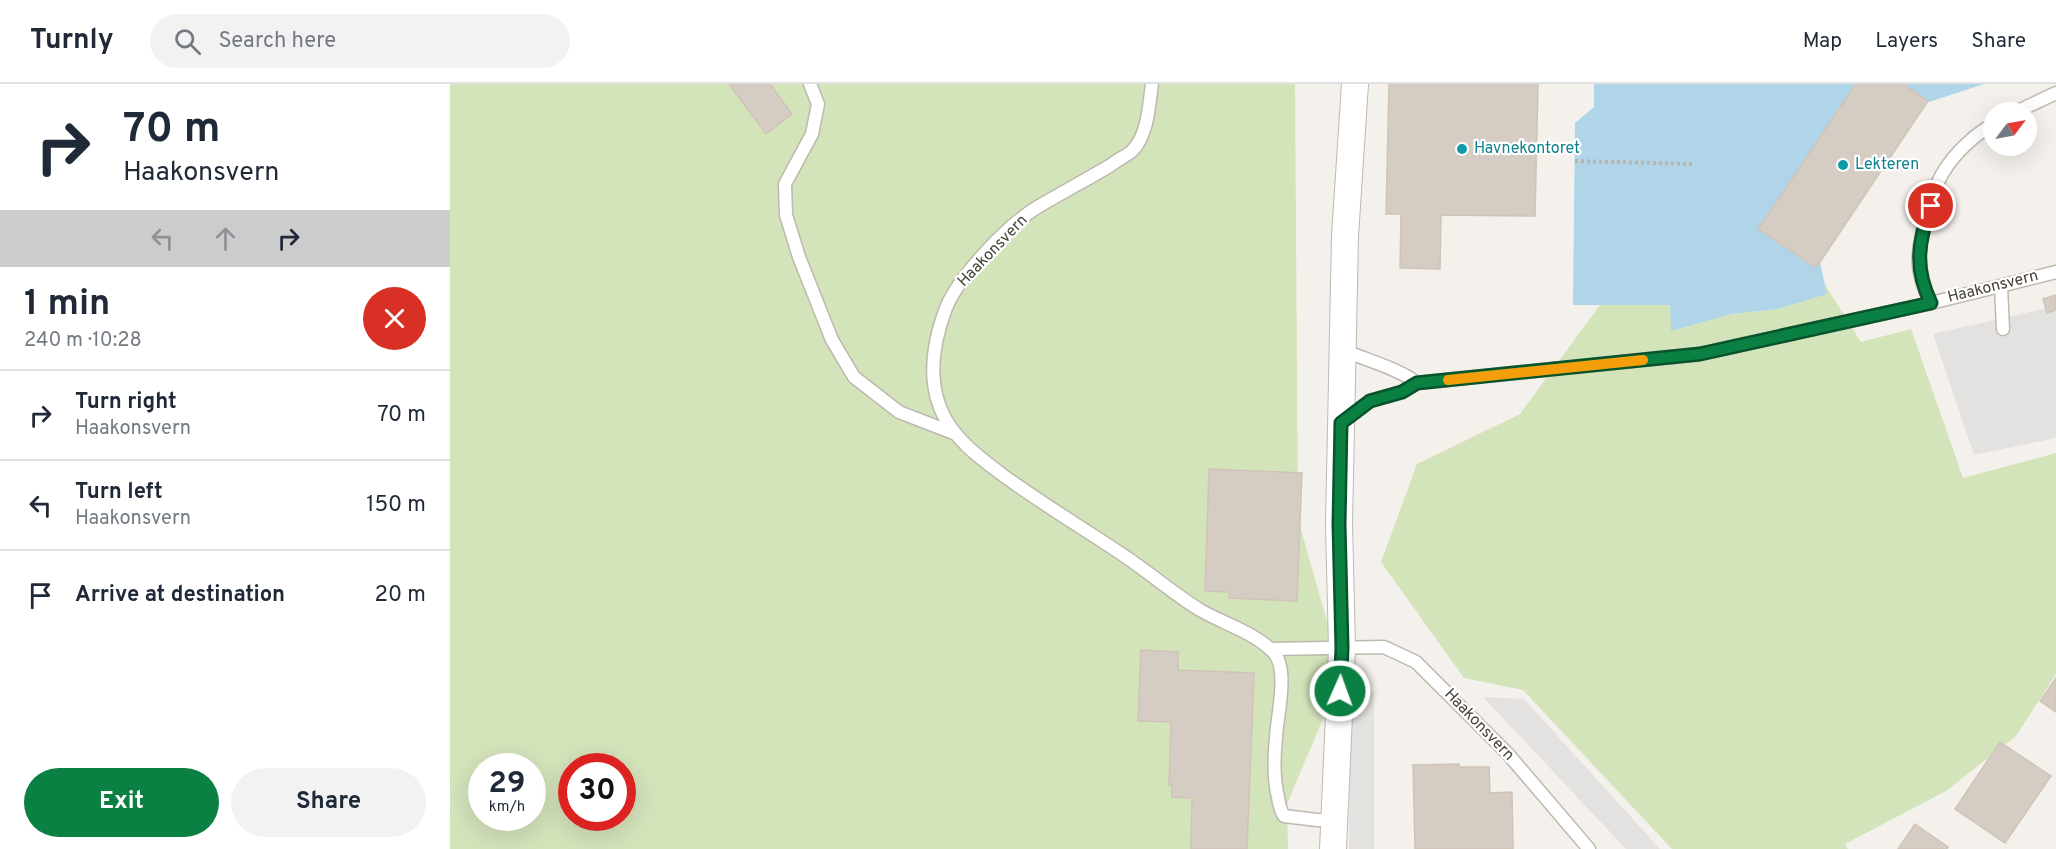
<!DOCTYPE html>
<meta charset="utf-8">
<style>
body{margin:0;font-family:Overpass,sans-serif;background:#f2f2f3;color:#1f2937;height:100vh;display:flex;flex-direction:column;font-size:22px;white-space:nowrap}
*{box-sizing:border-box;margin:0}
p{font-size:20px;color:#747a83}
.icon{flex:none;width:33px;height:33px;fill:none;stroke:currentColor;stroke-width:2;stroke-linecap:round;stroke-linejoin:round}
.map{position:relative;flex:1;overflow:hidden}
.drawer{display:flex;flex-direction:column;background:#fff;width:450px}
.drawer>*{flex:none}
.hud{background:#fff;color:#1f2937;overflow:hidden}
.needle{width:39px;rotate:58deg}
.fabs{position:absolute;left:1533px;top:18px;display:grid;gap:12px}
.fabs a{display:grid;place-items:center;width:54px;height:54px;border-radius:50%;background:#fff;box-shadow:0 6px 24px #0002;font-size:30px}
.speed{position:absolute;left:18px;top:669px;display:flex;gap:12px;font-size:30px;font-weight:700;text-align:center}
.speed>*{display:grid;place-content:center;width:78px;height:78px;border-radius:50%;background:#fff;box-shadow:0 6px 24px #0002;line-height:1}
.speed small{font-size:15px;font-weight:400}
.speed .limit{border:9px solid #d22;background:#fff;color:#111}
.pin{position:absolute;display:grid;place-items:center;width:51px;height:51px;color:#fff;margin:-26px;border:3px solid #fff;border-radius:50%;box-shadow:0 2px 6px #0007}
.me{position:absolute;width:66px;margin:-33px;rotate:2deg;stroke-linejoin:round;filter:drop-shadow(0 0 4px #0008)}
.turn{display:flex;align-items:center;gap:21px;height:126px;padding:0 24px;font-size:27px}
.turn .icon{width:78px;height:78px;stroke-width:2.5}
.turn b{display:block;font-size:42px;line-height:51px}
.lanes{display:flex;align-items:center;height:57px;padding:0 24px;background:#0003;justify-content:center;gap:30px;direction:ltr}
.lanes .off{opacity:.35}
.round{display:grid;place-items:center;flex:none;width:63px;height:63px;border-radius:32px;background:#f2f2f3}
.overview{display:flex;align-items:center;justify-content:space-between;height:102px;padding:0 24px}
h1{font-size:36px;font-weight:700;line-height:45px}
.cta{display:flex;gap:12px;margin-top:auto;padding:12px 24px}
.cta a{flex:1;height:69px;border-radius:36px;background:#0b8043;color:#fff;font-size:24px;font-weight:700;line-height:69px;text-align:center}
.cta a+a{background:#f2f2f3;color:#1f2937}
ul{padding:0;list-style:none}
li{display:flex;align-items:center;gap:18px;height:90px;padding:0 24px;border-top:2px solid #e0e1e3}
li div{flex:1}
li b{display:block;font-size:22px}
li em{font-style:normal}
header{display:flex;align-items:center;gap:36px;box-sizing:border-box;height:84px;padding:0 30px;background:#fff;border-bottom:2px solid #e0e1e3}
header strong{font-size:28px}
nav{display:flex;gap:33px;margin-inline-start:auto;font-size:21px}
.search{width:420px;height:54px;background:#f2f2f3;display:flex;align-items:center;gap:15px;box-sizing:border-box;padding:0 21px;border-radius:33px;color:#747a83;font-size:22px}
main{display:flex;flex:1;min-height:0}
.map>svg:first-child{display:block}
.green{fill:#d3e3ba;fill-rule:evenodd}
.parking{fill:#e4e2e0}
.water{fill:#b0d5e9}
.building{fill:#d5ccc3;stroke:#cfc4b7;stroke-width:1.5}
.lines{fill:none;stroke-linecap:round;stroke-linejoin:round}
.service-casing{stroke:#bfb8af;stroke-width:15}
.minor-casing{stroke:#bfb8af;stroke-width:28}
.path{stroke:#bfb3a2;stroke-width:4;stroke-dasharray:3 3;stroke-linecap:butt}
.service{stroke:#fff;stroke-width:12}
.minor{stroke:#fff;stroke-width:26}
.route-casing{stroke:#07532c;stroke-width:15}
.route{stroke:#0b8043;stroke-width:10}
.slow{stroke:#f59e0b;stroke-width:10}
.culture-dot{fill:#0f9aa8;stroke:#fff;stroke-width:2}
.labels{text-anchor:middle;dominant-baseline:central;stroke-width:4.5;stroke-linejoin:round;paint-order:stroke}
.culture-label{font-size:16px;fill:#0d838f;stroke:#fff;text-anchor:start}
.street-label{font-size:16px;fill:#48423a;stroke:#fff}
</style>
<header>
<strong>Turnly</strong>
<div class="search"><svg class="icon" aria-label="search" viewBox="0 0 24 24"><circle cx="10" cy="10" r="6"/><path d="M15 15l6 6"/></svg>Search here</div>
<nav><a>Map</a><a>Layers</a><a>Share</a></nav>
</header>
<main>
<section class="drawer">
<div class="hud">
<div class="turn"><svg class="icon" aria-label="right" viewBox="0 0 24 24"><path d="M7 20v-9h11M14 6l5 5-5 5"/></svg><div><b>70 m</b>Haakonsvern</div></div>
<div class="lanes"><svg class="icon off" aria-label="left" viewBox="0 0 24 24"><path d="M17 20v-9H6M10 6l-5 5 5 5"/></svg><svg class="icon off" aria-label="ahead" viewBox="0 0 24 24"><path d="M12 20V5M6 11l6-6 6 6"/></svg><svg class="icon" aria-label="right" viewBox="0 0 24 24"><path d="M7 20v-9h11M14 6l5 5-5 5"/></svg></div>
</div>
<div class="overview"><div><h1>1 min</h1><p>240 m · 10:28</p></div><a class="round" style="background:#d93025;color:#fff"><svg class="icon" aria-label="close" viewBox="0 0 24 24"><path d="M6 6l12 12M18 6L6 18"/></svg></a></div>
<ul>
<li><svg class="icon" aria-label="right" viewBox="0 0 24 24"><path d="M7 20v-9h11M14 6l5 5-5 5"/></svg><div><b>Turn right</b><p>Haakonsvern</p></div><em>70 m</em></li>
<li><svg class="icon" aria-label="left" viewBox="0 0 24 24"><path d="M17 20v-9H6M10 6l-5 5 5 5"/></svg><div><b>Turn left</b><p>Haakonsvern</p></div><em>150 m</em></li>
<li><svg class="icon" aria-label="arrive" viewBox="0 0 24 24"><path d="M6 21V4h12l-3 4 3 4H6"/></svg><div><b>Arrive at destination</b></div><em>20 m</em></li>
</ul>
<div class="cta"><a>Exit</a><a>Share</a></div>
</section>
<div class="map">
<svg width="1606" height="765" viewBox="0 0 1606 765">
<rect width="100%" height="100%" fill="#f4f1ec"/>
<g class="green">
<path d="M0 0H845L848 435 892 590 837 720 838 765H0ZM32 682H82V734H32ZM122 682H172V734H122Z"/>
<polygon points="1374,199 1411,258 1461,245 1513,394 1606,369 1606,590 1566,652 1496,707 1395,760 1398,765 1222,765 1073,606 1014,594 931,478 967,380 1070,330 1150,221 1221,221 1221,247 1282,230 1329,225 1376,209"/>
</g>
<g class="parking">
<polygon points="1606,222 1606,354 1524,371 1483,250"/>
<polygon points="900,608 924,608 924,765 899,765"/>
<polygon points="1033,613 1074,615 1210,765 1176,765"/>
</g>
<polygon class="water" points="1144,0 1534,0 1476,19 1370,179 1377,210 1328,225 1282,230 1221,247 1220,221 1123,221 1125,39 1144,23"/>
<g class="building">
<polygon points="279,0 320,0 342,30 316,50"/>
<polygon points="939,0 1088,0 1085,132 991,131 990,185 950,184 951,130 936,130"/>
<polygon points="1406,0 1453,0 1478,17 1366,184 1308,145"/>
<polygon points="1606,211 1606,226 1597,229 1593,215"/>
<polygon points="759,385 852,389 847,517 779,514 779,508 755,507"/>
<polygon points="691,566 728,568 728,586 804,589 797,765 741,765 742,714 722,713 722,701 719,701 721,638 688,637"/>
<polygon points="1606,594 1606,628 1590,617"/>
<polygon points="1550,658 1601,692 1555,759 1505,725"/>
<polygon points="1009,680 1009,683 1039,683 1040,709 1062,708 1063,765 965,765 963,681"/>
<polygon points="1465,740 1498,763 1497,765 1448,765"/>
</g>
<g class="lines">
<defs>
<g id="service">
<polyline points="360,0 368,20 362,50 335,100 336,131 349,173 382,256 404,293 449,328 506,350"/>
<path d="M702 0C699 21 698 51 682 67 676 72 667 76 661 81 636 96 611 109 586 124 557 142 509 192 496 224 482 261 476 301 496 336 510 360 533 376 554 392 594 421 636 446 676 473 701 490 724 510 750 526 772 539 808 550 824 569 839 585 827 633 826 653 824 673 823 694 828 713 829 720 830 726 834 732L867 736H885"/>
<polyline points="1566,28 1606,9"/>
<polyline points="1551,202 1553,245"/>
<path d="M1481 219C1474 205 1467 186 1469 170 1470 150 1483 104 1494 87 1505 69 1525 50 1544 40"/>
<path d="M893 266C916 276 947 284 967 299"/>
<polyline points="891,339 920,317 952,308 967,299 1250,270 1481,219 1606,188"/>
<polyline points="821,565 934,563 966,578 1058,670 1139,765"/>
</g>
<polyline id="minor" points="883,765 892,564 889,440 895,152 905,0"/>
</defs>
<use href="#service" class="service-casing"/>
<use href="#minor" class="minor-casing"/>
<polyline class="path" points="1125,77 1242,80"/>
<use href="#service" class="service"/>
<use href="#minor" class="minor"/>
</g>
<g class="lines">
<defs>
<path id="route" d="M890 607 892 564 889 440 891 339 920 317 952 308 967 299 1250 270 1481 219C1464 184 1468 158 1481 122"/>
</defs>
<use href="#route" class="route-casing"/>
<use href="#route" class="route"/>
<polyline class="slow" points="998,296 1193,276"/>
</g>
<g class="culture-dot">
<circle cx="1012" cy="65" r="6"/>
<circle cx="1393" cy="81" r="6"/>
</g>
<g class="labels">
<g class="culture-label">
<text x="1024" y="65">Havnekontoret</text>
<text x="1405" y="81">Lekteren</text>
</g>
<g class="street-label">
<text transform="translate(543 167) rotate(-46)">Haakonsvern</text>
<text transform="translate(1543 203) rotate(-14)">Haakonsvern</text>
<text transform="translate(1029 641) rotate(46)">Haakonsvern</text>
</g>
</g>
</svg>
<div class="fabs">
<a><svg class="needle" viewBox="-14 -14 28 28"><path d="M0-13l5 13h-10z" fill="#e53935"/><path d="M0 13l5-13h-10z" fill="#747a83"/></svg></a>
</div>
<div class="speed"><div>29<small>km/h</small></div><div class="limit">30</div></div>
<div class="pin" style="left:1481px;top:122px;background:#d93025"><svg class="icon" aria-label="arrive" viewBox="0 0 24 24"><path d="M6 21V4h12l-3 4 3 4H6"/></svg></div>
<svg class="me" style="left:890px;top:607px" viewBox="-20 -20 40 40"><circle r="17" fill="#0b8043" stroke="#fff" stroke-width="3"/><path d="M0-11L8 9 0 5-8 9z" fill="#fff"/></svg>
</div>
</main>
